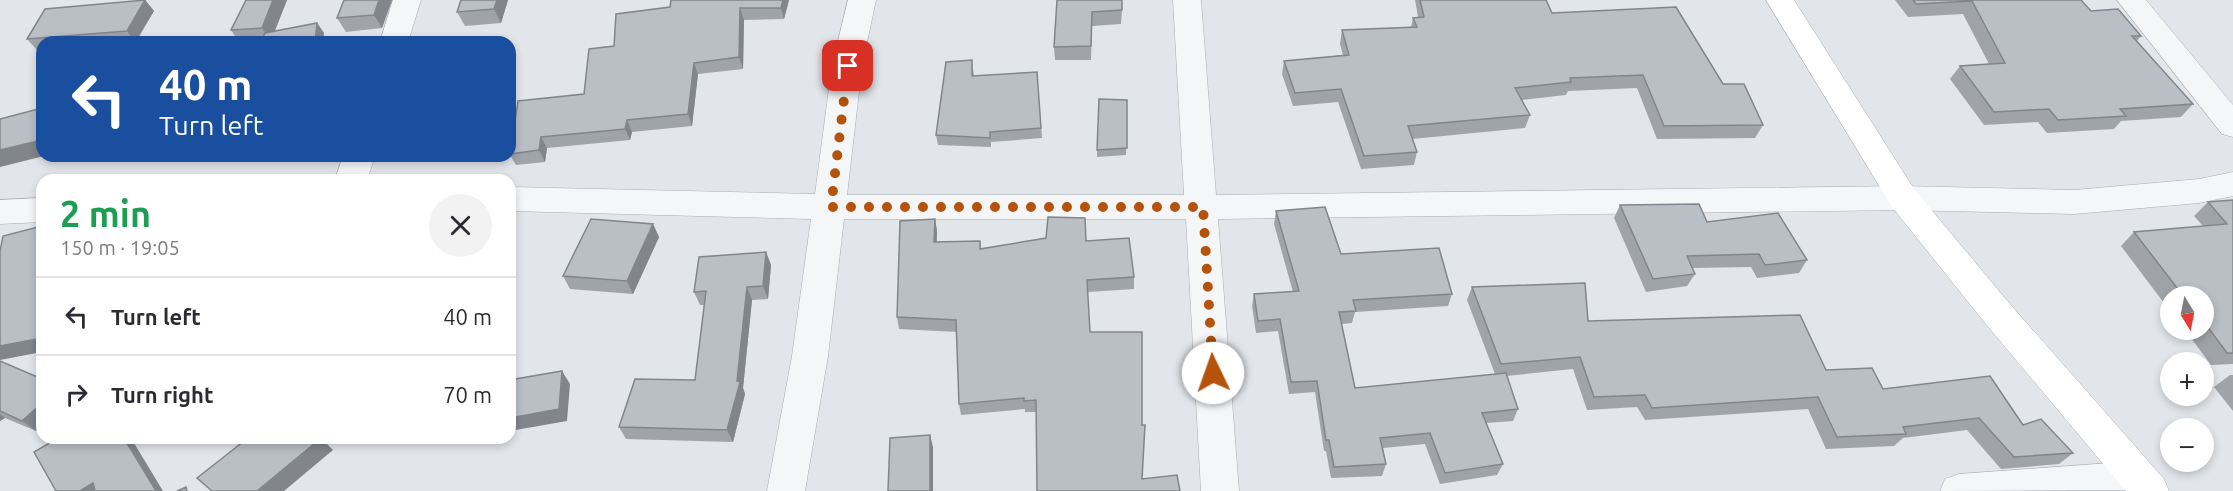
<!DOCTYPE html>
<meta charset="utf-8">
<style>
body{margin:0;font-family:Ubuntu,sans-serif;background:#f2f2f3;color:#2b2b33;height:100vh;display:flex;flex-direction:column;font-size:22px;white-space:nowrap}
*{box-sizing:border-box;margin:0}
p{font-size:20px;color:#7c7c81}
.icon{flex:none;width:33px;height:33px;fill:none;stroke:currentColor;stroke-width:2;stroke-linecap:round;stroke-linejoin:round}
.map{position:relative;flex:1;overflow:hidden}
.drawer{position:absolute;left:36px;top:174px;width:480px;height:270px;display:flex;flex-direction:column;background:#fff;border-radius:18px;box-shadow:0 3px 9px #0003}
.drawer>*{flex:none}
.top-card{position:absolute;left:36px;top:36px;width:480px;height:126px;border-radius:18px;box-shadow:0 3px 9px #0003;background:#1a4fa0;color:#fff;overflow:hidden}
.needle{width:39px;rotate:170deg}
.controls{position:absolute;left:2160px;top:286px;display:grid;gap:12px}
.controls a{display:grid;place-items:center;width:54px;height:54px;border-radius:50%;background:#fff;box-shadow:0 3px 9px #0003;font-size:30px}
.pin{position:absolute;display:grid;place-items:center;width:51px;height:51px;color:#fff;margin:-26px;border-radius:12px;box-shadow:0 3px 9px #0006}
.me{position:absolute;width:66px;margin:-33px;rotate:357deg;stroke-linejoin:round;filter:drop-shadow(0 0 4px #0008)}
.turn{display:flex;align-items:center;gap:21px;height:126px;padding:0 24px;font-size:27px}
.turn .icon{width:78px;height:78px;stroke-width:2.5}
.turn b{display:block;font-size:42px;line-height:51px}
.round{display:grid;place-items:center;flex:none;width:63px;height:63px;border-radius:32px;background:#f2f2f3}
.summary{display:flex;align-items:center;justify-content:space-between;height:102px;padding:0 24px}
h1{font-size:36px;font-weight:700;line-height:45px;color:#1e9e55}
ul{padding:0;list-style:none}
li{display:flex;align-items:center;gap:18px;height:78px;padding:0 24px;border-top:2px solid #e1e1e2}
li div{flex:1}
li b{display:block;font-size:22px}
li em{font-style:normal}
.map>svg:first-child{display:block}
.lines{fill:none;stroke-linecap:round;stroke-linejoin:round}
.street-casing{stroke:#a8acb3;stroke-width:1}
.secondary-casing{stroke:#a8acb3;stroke-width:1}
.street{fill:#f4f6f8;fill-rule:evenodd}
.secondary{fill:#fff;fill-rule:evenodd}
.wall{fill:#a0a4a9}
.shaded-wall{fill:#82868a}
.building{fill:#babfc5;stroke:#82868a;stroke-width:1.5}
.route{stroke:#b45309;stroke-width:10;stroke-dasharray:0 18}
</style>
<div class="map">
<svg width="2233" height="491" viewBox="0 0 2233 491">
<rect width="100%" height="100%" fill="#e2e5e9"/>
<g class="lines">
<defs>
<g id="street">
<polygon points="393,0 421,0 408,42 380,42"/>
<polygon points="848,0 876,0 862,66 847,195 1184,195 1173,0 1201,0 1216,195 1903,186 2074,190 2199,179 2233,172 2233,196 2199,203 2074,214 1903,210 1218,219 1239,491 1201,491 1186,219 844,219 828,356 805,491 767,491 792,356 811,219 510,211 510,187 815,194 832,66"/>
<polygon points="2117,0 2146,0 2233,105 2233,137 2222,134"/>
<polygon points="343,156 375,156 367,180 335,180"/>
<polygon points="42,198 42,222 0,224 0,200"/>
<polygon points="2138,461 2151,466 2157,478 2151,490 1940,491 1945,479 1959,474"/>
</g>
<polygon id="secondary" points="1766,0 1794,0 1914,189 2009,303 2164,479 2169,491 2126,491 1985,323 1892,207"/>
</defs>
<use href="#street" class="street-casing"/>
<use href="#secondary" class="secondary-casing"/>
<use href="#street" class="street"/>
<use href="#secondary" class="secondary"/>
</g>
<g class="wall">
<polygon points="145,0 154,11 136,42 42,42 42,50 37,50 27,39"/>
<polygon points="246,0 287,0 275,31 317,23 324,33 262,41 239,42 231,30"/>
<polygon points="392,0 382,28 346,32 337,18"/>
<polygon points="461,0 508,0 501,23 465,26 457,12"/>
<polygon points="671,0 789,0 784,19 744,20 743,69 698,74 692,126 632,132 630,140 547,148 545,162 516,165 510,155 510,150 584,94 614,46 670,7"/>
<polygon points="1057,0 1122,10 1121,24 1092,26 1091,60 1055,60 1054,47"/>
<polygon points="1415,0 1546,0 1552,13 1723,84 1763,125 1755,138 1657,139 1637,88 1568,91 1566,95 1522,100 1530,115 1525,128 1412,139 1417,152 1414,165 1361,169 1338,102 1293,106 1282,74 1284,61 1343,55 1340,44 1342,30 1411,27 1413,18 1418,17"/>
<polygon points="1895,0 2081,0 2091,11 2141,36 2137,41 2193,104 2181,117 2121,121 2114,129 2047,133 2038,122 1984,125 1950,79 1960,66 1989,64 1963,14 1908,17"/>
<polygon points="972,60 974,76 1037,72 1042,138 991,142 991,147 938,145 936,135"/>
<polygon points="1127,100 1126,155 1097,157 1097,150"/>
<polygon points="2233,200 2233,364 2211,365 2185,330 2204,330 2204,297 2170,297 2170,311 2121,246 2134,232 2203,226 2194,216 2208,202"/>
<polygon points="1620,205 1707,222 1807,260 1799,273 1757,278 1751,267 1692,268 1695,274 1687,286 1646,292 1614,218"/>
<polygon points="1276,211 1341,254 1452,294 1448,306 1355,312 1352,323 1342,324 1355,388 1495,374 1467,300 1472,287 1588,321 1826,370 1883,389 2023,425 2073,453 2059,464 2001,469 1967,430 1903,438 1894,446 1826,449 1808,409 1645,420 1637,407 1587,410 1573,369 1506,376 1518,409 1513,421 1486,423 1503,464 1497,475 1440,484 1425,444 1383,448 1386,464 1382,476 1331,478 1326,451 1324,451 1315,392 1289,394 1278,331 1256,333 1252,306 1254,294 1293,292 1274,224"/>
<polygon points="935,219 937,231 937,242 980,241 981,248 1086,241 1134,277 1134,289 1088,292 1037,491 1037,412 1025,412 1025,409 961,415 959,404 957,332 899,329 897,317"/>
<polygon points="653,224 659,237 633,294 570,289 563,276"/>
<polygon points="766,252 771,265 768,299 752,300 743,388 745,394 733,442 626,439 619,427 695,380 705,305 700,305 694,292"/>
<polygon points="0,361 36,431 5,418 0,421"/>
<polygon points="2230,375 2233,375 2233,411 2214,387"/>
</g>
<g class="shaded-wall">
<polygon points="145,0 154,11 135,42 127,31"/>
<polygon points="273,0 287,0 271,40 262,28"/>
<polygon points="379,0 392,0 382,28 374,15"/>
<polygon points="497,0 508,0 501,23 494,9"/>
<polygon points="783,0 789,0 784,19 781,8"/>
<polygon points="740,8 744,20 743,69 739,57"/>
<polygon points="317,23 324,33 323,42 315,42"/>
<polygon points="694,63 698,74 692,126 688,114"/>
<polygon points="627,120 632,132 630,140 625,129"/>
<polygon points="541,137 547,148 545,162 539,150"/>
<polygon points="42,140 42,156 44,156 0,167 0,150"/>
<polygon points="935,219 937,231 936,254 934,242"/>
<polygon points="653,224 659,237 633,294 627,281"/>
<polygon points="766,252 771,265 768,299 763,286"/>
<polygon points="747,287 752,300 743,388 745,394 733,442 727,430 737,381"/>
<polygon points="42,338 42,352 0,360 0,346"/>
<polygon points="562,371 570,384 567,421 510,431 510,418"/>
<polygon points="42,403 42,426 36,431 22,421"/>
<polygon points="0,414 5,418 0,421"/>
<polygon points="930,435 933,447 933,491 930,491"/>
<polygon points="124,438 131,438 163,491 156,491"/>
<polygon points="321,438 333,450 284,491 257,491"/>
<polygon points="93,483 104,491 80,491"/>
</g>
<g class="building">
<polygon points="145,0 127,31 27,39 45,9"/>
<polygon points="246,0 273,0 262,28 231,30"/>
<polygon points="344,0 379,0 374,15 337,18"/>
<polygon points="461,0 497,0 494,9 457,12"/>
<polygon points="671,0 783,0 781,8 740,8 739,57 694,63 688,114 627,120 625,129 541,137 539,150 510,154 518,101 584,94 589,49 614,46 616,14 670,7"/>
<polygon points="1057,0 1122,0 1122,10 1092,12 1091,46 1054,47"/>
<polygon points="1420,0 1546,0 1552,13 1676,7 1723,84 1744,84 1763,125 1664,126 1643,75 1570,78 1571,82 1515,88 1530,115 1408,126 1417,152 1364,156 1341,89 1295,93 1284,61 1349,55 1342,30 1417,27 1413,18 1424,17"/>
<polygon points="1913,0 2081,0 2091,11 2118,9 2141,36 2132,36 2193,104 2120,109 2126,116 2058,120 2049,109 1994,112 1960,66 2005,63 1972,1 1916,4"/>
<polygon points="317,23 315,42 261,42 265,33"/>
<polygon points="972,60 972,76 1037,72 1041,128 990,132 990,138 936,135 946,62"/>
<polygon points="1099,99 1127,100 1127,148 1097,150"/>
<polygon points="42,108 42,140 0,150 0,119"/>
<polygon points="2233,200 2233,353 2227,353 2204,322 2204,297 2184,297 2134,232 2227,224 2208,202"/>
<polygon points="1699,204 1707,222 1778,213 1807,260 1765,265 1759,254 1687,256 1695,274 1653,279 1620,205"/>
<polygon points="1325,207 1341,254 1439,248 1452,294 1353,300 1356,311 1339,312 1355,388 1506,373 1518,409 1482,413 1503,464 1445,473 1430,433 1380,438 1386,464 1334,467 1329,440 1326,440 1317,381 1291,382 1280,319 1258,321 1254,294 1299,291 1276,211"/>
<polygon points="1048,217 1085,218 1086,241 1129,238 1134,277 1087,280 1090,332 1142,332 1142,425 1145,425 1142,479 1177,475 1180,491 1037,491 1036,400 1024,401 1024,398 959,404 956,320 897,317 900,221 935,219 934,242 980,241 980,249 1046,238"/>
<polygon points="591,219 653,224 627,281 563,276"/>
<polygon points="42,226 42,338 0,346 0,251 3,236"/>
<polygon points="766,252 763,286 747,287 737,381 740,382 727,430 619,427 635,379 695,380 706,291 694,292 699,257"/>
<polygon points="1585,283 1588,321 1800,315 1826,370 1872,368 1883,389 1990,376 2023,425 2041,419 2073,453 2014,457 1979,418 1903,427 1906,434 1837,437 1818,397 1652,408 1645,395 1594,397 1580,357 1501,364 1472,287"/>
<polygon points="0,361 42,379 42,403 22,421 0,411"/>
<polygon points="562,371 559,409 510,418 510,380"/>
<polygon points="930,435 930,491 888,491 890,438"/>
<polygon points="58,438 124,438 156,491 95,491 93,483 80,491 56,491 34,452"/>
<polygon points="248,438 321,438 257,491 212,491 197,478"/>
<polygon points="186,487 187,491 177,491"/>
</g>
<g class="lines">
<polyline class="route" points="848,66 831,207 1203,207 1213,373"/>
</g>
</svg>
<div class="controls">
<a><svg class="needle" viewBox="-14 -14 28 28"><path d="M0-13l5 13h-10z" fill="#e53935"/><path d="M0 13l5-13h-10z" fill="#7c7c81"/></svg></a>
<a>+</a>
<a>−</a>
</div>
<div class="pin" style="left:848px;top:66px;background:#d93025"><svg class="icon" aria-label="arrive" viewBox="0 0 24 24"><path d="M6 21V4h12l-3 4 3 4H6"/></svg></div>
<svg class="me" style="left:1213px;top:373px" viewBox="-20 -20 40 40"><circle r="19" fill="#fff"/><path d="M0-13L10 11 0 6-10 11z" fill="#b45309"/></svg>
<div class="top-card">
<div class="turn"><svg class="icon" aria-label="left" viewBox="0 0 24 24"><path d="M17 20v-9H6M10 6l-5 5 5 5"/></svg><div><b>40 m</b>Turn left</div></div>
</div>
<section class="drawer">
<div class="summary"><div><h1>2 min</h1><p>150 m · 19:05</p></div><a class="round"><svg class="icon" aria-label="close" viewBox="0 0 24 24"><path d="M6 6l12 12M18 6L6 18"/></svg></a></div>
<ul>
<li><svg class="icon" aria-label="left" viewBox="0 0 24 24"><path d="M17 20v-9H6M10 6l-5 5 5 5"/></svg><div><b>Turn left</b></div><em>40 m</em></li>
<li><svg class="icon" aria-label="right" viewBox="0 0 24 24"><path d="M7 20v-9h11M14 6l5 5-5 5"/></svg><div><b>Turn right</b></div><em>70 m</em></li>
</ul>
</section>
</div>
